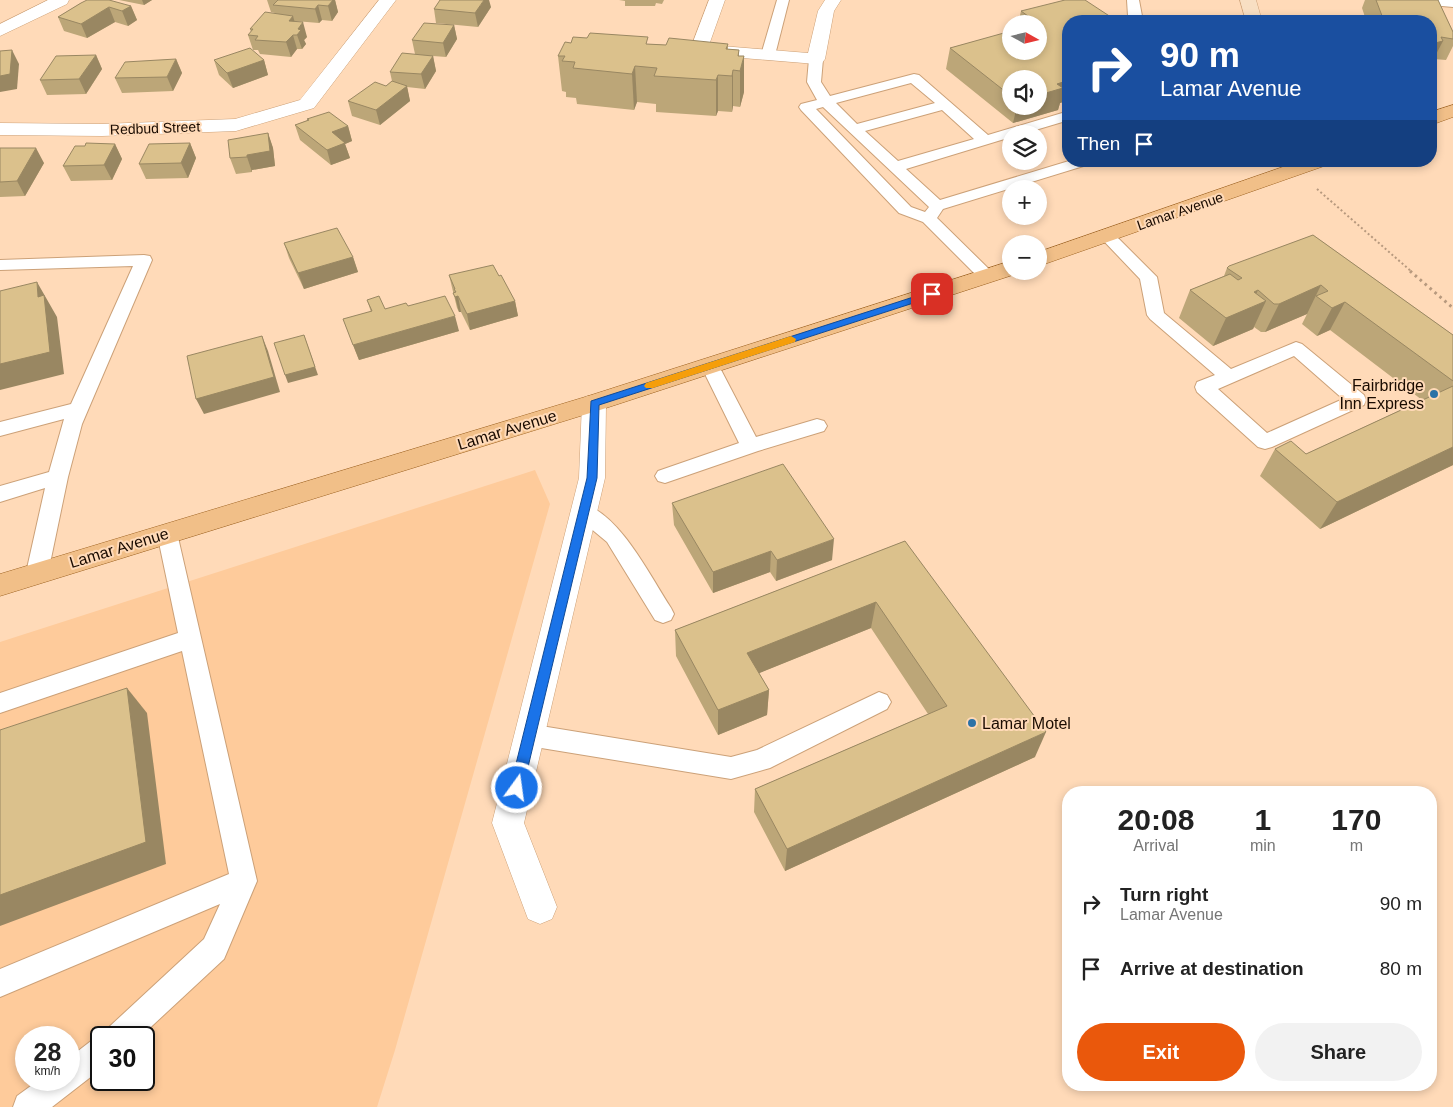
<!DOCTYPE html>
<meta charset="utf-8">
<style>
body{margin:0;font-family:Arial,sans-serif;background:#f2f2f2;color:#222;height:100vh;display:flex;flex-direction:column;font-size:19px;white-space:nowrap}
*{box-sizing:border-box;margin:0}
p{font-size:16px;color:#767676}
.icon{flex:none;width:28px;height:28px;fill:none;stroke:currentColor;stroke-width:2;stroke-linecap:round;stroke-linejoin:round}
.map{position:relative;flex:1;overflow:hidden}
.sheet{position:absolute;left:1062px;top:786px;width:375px;height:305px;display:flex;flex-direction:column;background:#fff;border-radius:20px;box-shadow:0 2px 8px #0003}
.sheet>*{flex:none}
.top-card{position:absolute;left:1062px;top:15px;width:375px;height:152px;border-radius:20px;box-shadow:0 2px 8px #0003;background:#1a4fa0;color:#fff;overflow:hidden}
.needle{width:32px;rotate:98deg}
.controls{position:absolute;left:1002px;top:15px;display:grid;gap:10px}
.controls a{display:grid;place-items:center;width:45px;height:45px;border-radius:50%;background:#fff;box-shadow:0 2px 8px #0003;font-size:25px}
.speed{position:absolute;left:15px;top:1026px;display:flex;gap:10px;font-size:25px;font-weight:700;text-align:center}
.speed>*{display:grid;place-content:center;width:65px;height:65px;border-radius:50%;background:#fff;box-shadow:0 2px 8px #0003;line-height:1}
.speed small{font-size:12px;font-weight:400}
.speed .limit{border:2px solid #111;border-radius:8px;background:#fff;color:#111}
.pin{position:absolute;display:grid;place-items:center;width:42px;height:42px;color:#fff;margin:-21px;border-radius:10px;box-shadow:0 2px 8px #0006}
.me{position:absolute;width:55px;margin:-28px;rotate:14deg;stroke-linejoin:round;filter:drop-shadow(0 0 4px #0008)}
.turn{display:flex;align-items:center;gap:18px;height:105px;padding:0 15px;font-size:22px}
.turn .icon{width:65px;height:65px;stroke-width:2.5}
.turn b{display:block;font-size:35px;line-height:42px}
.then{display:flex;align-items:center;height:48px;padding:0 15px;background:#0003;gap:10px;font-size:19px}
.eta{display:flex;justify-content:space-evenly;align-items:center;height:85px;text-align:center}
.eta b{font-size:30px;font-weight:600;line-height:35px}
.primary-button{display:flex;gap:10px;margin-top:auto;padding:10px 15px}
.primary-button a{flex:1;height:58px;border-radius:30px;background:#ea580c;color:#fff;font-size:20px;font-weight:600;line-height:58px;text-align:center}
.primary-button a+a{background:#f2f2f2;color:#222}
ul{padding:0;list-style:none}
li{display:flex;align-items:center;gap:15px;height:65px;padding:0 15px}
li div{flex:1}
li b{display:block;font-size:19px}
li em{font-style:normal}
.map>svg:first-child{display:block}
.built{fill:#fecb9b;fill-rule:evenodd}
.lines{fill:none;stroke-linecap:round;stroke-linejoin:round}
.lane-casing{stroke:#cca178;stroke-width:2}
.street-casing{stroke:#cca178;stroke-width:1}
.secondary-casing{stroke:#cca178;stroke-width:1}
.primary-casing{stroke:#a06524;stroke-width:1}
.path-far1{stroke:#b7997e;stroke-width:2;stroke-dasharray:2 2.5;stroke-linecap:butt}
.path{stroke:#b7997e;stroke-width:3;stroke-dasharray:2.5 4;stroke-linecap:butt}
.lane{fill:#fff;fill-rule:evenodd}
.street{fill:#fff;fill-rule:evenodd}
.secondary{fill:#f8dfc3;fill-rule:evenodd}
.primary{fill:#f1bf88;fill-rule:evenodd}
.wall{fill:#bca678;fill-rule:evenodd}
.shaded-wall{fill:#998762}
.building{fill:#dbc18c;stroke:#998762}
.route{fill:#1a73e8;stroke:#114b97}
.slow{fill:#f59e0b}
.poi-dot{fill:#2c72a6;stroke:#ffdab8;stroke-width:2}
.labels{text-anchor:middle;dominant-baseline:central;stroke-width:4;stroke-linejoin:round;paint-order:stroke}
.far-street-label{font-size:14px;fill:#1a0b00;stroke:#ffdab8}
.poi-label{font-size:16px;fill:#1a0b00;stroke:#ffdab8;text-anchor:end}
.street-label{font-size:16px;fill:#1a0b00;stroke:#ffdab8}
</style>
<div class="map">
<svg width="1453" height="1107" viewBox="0 0 1453 1107">
<rect width="100%" height="100%" fill="#ffdab8"/>
<path class="built" d="M535 470 550 504 395 1050 377 1107H0V642ZM26 1038H69V1080H26ZM101 1038H144V1080H101Z"/>
<g class="lines">
<defs>
<g id="lane">
<polygon points="777,0 789,0 775,55 768,59 761,55"/>
<polygon points="1127,0 1139,0 1142,16 1144,21 1132,21 1128,16"/>
<polygon points="1414,0 1453,0 1453,7 1420,4"/>
<path d="M816 55 823 59 821 82 830 96 914 74 919 75 988 135 1069 111V120L1022 134H1011V137L906 169 940 200 1069 161H1092L1090 164 943 209 937 218 996 276 993 280 987 281 981 280 923 222 899 213 801 110 799 107 801 104 817 100 807 82 809 59ZM911 83 935 103 857 124 836 103ZM823 107 929 207 925 212 911 207 816 109ZM942 110 974 139 898 161 865 131Z"/>
<path d="M1107 231 1113 233 1157 277 1164 313 1231 369 1296 342 1302 344 1364 395 1366 400 1364 405 1272 447 1265 449 1258 447 1197 392 1195 387 1197 382 1215 375 1150 319 1147 315 1140 279 1099 236 1101 233ZM1294 356 1343 399 1267 433 1218 389Z"/>
<polygon points="144,255 150,256 152,260 82,424 68,477 48,573 45,579 37,581 29,579 26,573 45,488 0,502 0,486 49,472 64,419 0,436 0,422 71,404 133,266 0,270 0,260"/>
<polygon points="710,360 716,362 719,366 756,437 817,419 824,421 827,426 824,431 758,451 665,483 658,481 655,476 658,471 739,443 701,366 704,362"/>
<path d="M584 504C621 516 650 576 671 608L674 614 671 620 663 623 655 620 607 542 577 517 574 512 577 507Z"/>
<polygon points="167,525 174,527 177,533 257,881 224,959 139,1038 104,1038 108,1028 204,939 220,904 0,997 0,969 229,874 182,651 0,713 0,693 178,633 157,533 160,527"/>
<polygon points="879,692 887,695 891,702 887,709 770,768 731,779 529,746 521,742 517,735 521,728 529,724 731,757 757,750"/>
<polygon points="101,1037 103,1038 101,1038 101,1069 52,1107 13,1107 17,1096 39,1080 69,1080 69,1058 91,1041"/>
</g>
<g id="street">
<polygon points="48,0 69,0 67,4 0,36 0,24"/>
<polygon points="379,0 396,0 314,108 236,131 102,136 0,135 0,123 102,124 235,119 300,100"/>
<polygon points="709,0 725,0 709,45 808,53 818,11 825,0 841,0 834,11 825,59 822,63 816,64 693,54 690,50"/>
<polygon points="594,395 603,397 606,403 605,478 524,823 557,907 552,919 540,924 528,919 492,823 579,478 582,403 585,397"/>
</g>
<polygon id="secondary" points="1240,0 1256,0 1262,21 1246,21"/>
<g id="primary">
<polygon points="1453,105 1453,117 1431,125 1431,112"/>
<polygon points="1300,161 1330,161 1327,165 1039,266 1039,252"/>
<polygon points="1011,261 1011,271 1020,271 1019,273 603,409 0,596 0,574 585,397"/>
</g>
</defs>
<use href="#lane" class="lane-casing"/>
<use href="#street" class="street-casing"/>
<use href="#secondary" class="secondary-casing"/>
<use href="#primary" class="primary-casing"/>
<polyline class="path-far1" points="1317,189 1412,272"/>
<polyline class="path" points="1410,271 1453,308"/>
<use href="#lane" class="lane"/>
<use href="#street" class="street"/>
<use href="#secondary" class="secondary"/>
<use href="#primary" class="primary"/>
</g>
<g class="wall">
<polygon points="119,0 152,0 144,5"/>
<polygon points="267,0 335,0 338,12 332,21 322,20 319,23 295,21 307,37 304,40 306,44 302,49 297,49 291,57 260,54 258,50 253,50 248,35 251,32 250,29 275,13 271,12"/>
<polygon points="619,0 664,0 662,4 656,3 655,6 625,6 625,1"/>
<polygon points="1365,0 1438,0 1453,32 1453,46 1446,60 1434,59 1431,62 1431,21 1344,21 1345,19 1366,20 1362,8"/>
<polygon points="81,3 131,6 137,20 128,26 115,22 87,38 64,31 58,17"/>
<polygon points="491,7 478,27 436,23 434,9"/>
<path d="M1021 11 1069 21V100L1060 103 1058 110 1013 123 946 69 950 48 1039 24H1018ZM1011 79 1039 106H1011Z"/>
<polygon points="454,25 457,39 446,57 433,56 436,71 425,89 407,87 410,101 380,125 352,116 348,101 386,86 392,81 390,72 415,54 412,40"/>
<polygon points="649,44 666,45 728,44 728,49 739,50 739,56 744,56 744,92 740,107 733,106 732,112 718,111 716,116 656,112 656,104 637,102 634,110 577,104 576,98 566,97 566,92 562,91 558,56"/>
<polygon points="96,55 102,69 86,94 47,95 40,80"/>
<polygon points="176,59 182,73 173,91 122,93 115,78"/>
<polygon points="214,60 264,60 268,75 233,88 219,75"/>
<polygon points="307,119 348,126 352,141 345,144 350,158 331,165 300,140 295,125 308,120"/>
<polygon points="268,133 273,148 275,166 252,170 252,172 236,174 230,158"/>
<polygon points="190,143 196,158 188,178 146,179 139,164"/>
<polygon points="115,144 122,159 112,180 71,181 63,166"/>
<polygon points="0,148 44,163 25,196 0,197"/>
<polygon points="1313,235 1453,335 1453,465 1320,529 1260,476 1275,449 1306,454 1422,400 1330,330 1317,336 1302,324 1307,314 1265,332 1261,332 1254,327 1253,329 1213,346 1179,318 1190,290 1224,276 1227,268"/>
<polygon points="284,243 353,257 358,272 304,289 289,258"/>
<polygon points="449,275 499,276 515,301 518,316 470,330 461,312 459,312 457,308"/>
<polygon points="367,300 385,309 408,306 459,331 359,360 343,319 371,312"/>
<polygon points="672,503 832,560 776,581 770,572 713,593 674,525"/>
<polygon points="905,541 1035,757 785,871 754,812 755,789 928,714 871,628 759,673 769,690 767,715 718,735 676,656 675,630"/>
</g>
<g class="shaded-wall">
<polygon points="142,0 152,0 144,5"/>
<polygon points="333,0 335,0 338,12 332,21 328,6"/>
<polygon points="484,0 489,0 491,7 478,27 475,13"/>
<polygon points="318,5 322,20 319,23 315,9"/>
<polygon points="131,6 137,20 128,26 122,11"/>
<polygon points="109,7 115,22 87,38 81,24"/>
<polygon points="293,16 297,30 293,35 297,49 291,57 286,42 289,21"/>
<polygon points="303,22 307,37 304,40 306,44 302,49 297,35 298,29"/>
<polygon points="454,25 457,39 446,57 443,43"/>
<polygon points="1443,41 1432,62 1431,62 1431,46 1432,44"/>
<polygon points="12,50 19,64 17,89 0,92 0,76"/>
<polygon points="96,55 102,69 86,94 79,79"/>
<polygon points="433,56 436,71 425,89 421,74"/>
<polygon points="744,56 744,92 740,107 740,71"/>
<polygon points="176,59 182,73 173,91 167,77"/>
<polygon points="264,60 268,75 233,88 227,73"/>
<polygon points="635,66 637,102 634,110 632,74"/>
<polygon points="733,70 733,106 732,112 732,76"/>
<polygon points="718,75 718,111 716,116 716,80"/>
<polygon points="1069,80 1069,100 1060,103 1058,110 1013,123 1017,106 1039,106 1039,95 1057,84"/>
<polygon points="407,86 410,101 380,125 376,110"/>
<polygon points="348,126 352,141 345,144 350,158 331,165 327,150 332,132"/>
<polygon points="268,133 273,148 275,166 252,170 252,172 247,157 247,155"/>
<polygon points="190,143 196,158 188,178 181,163"/>
<polygon points="115,144 122,159 112,180 104,165"/>
<polygon points="36,148 44,163 25,196 17,181"/>
<polygon points="353,257 358,272 304,289 298,273"/>
<polygon points="37,282 57,317 64,374 0,390 0,364 38,297"/>
<polygon points="1321,285 1307,314 1265,332 1279,304"/>
<polygon points="1258,290 1250,308 1266,301 1253,329 1213,346 1226,318 1254,292"/>
<polygon points="458,296 461,312 459,312 455,297"/>
<polygon points="515,301 518,316 470,330 467,314"/>
<polygon points="1345,302 1330,330 1317,336 1332,308"/>
<polygon points="455,316 459,331 359,360 353,345"/>
<polygon points="304,335 318,375 288,383 285,375"/>
<polygon points="262,336 268,351 280,392 204,414 196,399"/>
<polygon points="1453,447 1453,465 1320,529 1337,502"/>
<polygon points="834,539 832,560 776,581 777,560"/>
<polygon points="771,551 770,572 713,593 713,572"/>
<polygon points="876,602 871,628 747,678 747,653"/>
<polygon points="127,688 147,713 166,864 0,926 0,895"/>
<polygon points="769,690 767,715 718,735 718,710"/>
<polygon points="1046,732 1035,757 785,871 787,849"/>
</g>
<g class="building">
<polygon points="87,0 109,0 131,6 122,11 109,7 81,24 58,17 81,3"/>
<polygon points="278,0 333,0 328,6 318,5 315,9 273,5"/>
<polygon points="440,0 484,0 475,13 434,9"/>
<polygon points="1065,0 1085,0 1117,21 1069,21 1069,80 1057,84 1063,88 1039,95 1039,79 1011,79 1011,96 950,48 1011,31 1011,51 1039,51 1039,24 1021,11"/>
<polygon points="1376,0 1438,0 1453,32 1453,39 1441,37 1443,41 1431,44 1431,21 1346,21 1345,19 1384,21"/>
<polygon points="265,12 293,16 289,21 303,22 298,29 301,30 297,35 293,35 286,42 255,40 258,36 248,35 253,29 250,29"/>
<polygon points="424,23 454,25 443,43 412,40"/>
<polygon points="590,33 648,37 646,44 666,45 669,38 728,44 726,49 739,50 738,56 744,56 740,71 733,70 732,76 718,75 716,80 654,76 657,68 635,66 632,74 573,68 575,62 562,61 565,56 558,56 565,42 571,43 573,37 587,38"/>
<polygon points="250,48 264,60 227,73 214,60"/>
<polygon points="12,50 10,74 0,76 0,51"/>
<polygon points="402,53 433,56 421,74 390,72"/>
<polygon points="96,55 79,79 40,80 56,56"/>
<polygon points="176,59 167,77 115,78 125,62"/>
<polygon points="392,81 407,86 376,110 348,101 375,82 386,86"/>
<polygon points="329,112 348,126 332,132 345,143 327,150 295,125 309,120 307,119"/>
<polygon points="268,133 270,151 247,155 247,157 230,158 228,140"/>
<polygon points="86,143 115,144 104,165 63,166 75,146 85,146"/>
<polygon points="190,143 181,163 139,164 149,144"/>
<polygon points="0,148 36,148 17,181 0,182"/>
<polygon points="337,228 353,257 298,273 284,243"/>
<polygon points="1313,235 1453,335 1453,381 1345,302 1332,308 1316,296 1328,291 1321,285 1279,304 1274,304 1258,290 1254,292 1266,301 1226,318 1190,290 1230,274 1238,280 1242,278 1227,268 1229,266"/>
<polygon points="493,265 499,276 501,275 515,301 467,314 458,296 455,297 453,293 456,292 454,289 455,289 449,275"/>
<polygon points="37,282 38,297 44,295 50,352 0,364 0,291"/>
<polygon points="379,296 385,309 406,303 408,306 445,296 455,316 353,345 343,319 372,311 367,300"/>
<polygon points="304,335 315,367 285,375 274,343"/>
<polygon points="262,336 274,377 196,399 187,356"/>
<polygon points="1453,386 1453,447 1337,502 1275,449 1291,441 1306,454"/>
<polygon points="783,464 834,539 777,560 771,551 713,572 672,503"/>
<polygon points="905,541 1046,732 787,849 755,789 947,706 876,602 747,653 769,690 718,710 675,630"/>
<polygon points="127,688 146,842 0,895 0,730"/>
</g>
<polygon class="route" points="932,291 936,294 935,296 599,405 597,478 523,788 521,792 517,794 512,792 510,788 587,478 591,401"/>
<polygon class="slow" points="791,336 796,339 795,342 653,388 646,388 644,386 646,383"/>
<g class="poi-dot">
<circle cx="1434" cy="394" r="5"/>
<circle cx="972" cy="723" r="5"/>
</g>
<g class="labels">
<g class="far-street-label">
<text transform="translate(155 128) rotate(-2)">Redbud Street</text>
<text transform="translate(1180 211) rotate(-19)">Lamar Avenue</text>
</g>
<g class="poi-label">
<text x="1424" y="385">Fairbridge<tspan x="1424" dy="18">Inn Express</tspan></text>
<text x="982" y="723" text-anchor="start">Lamar Motel</text>
</g>
<g class="street-label">
<text transform="translate(507 430) rotate(-17)">Lamar Avenue</text>
<text transform="translate(119 548) rotate(-17)">Lamar Avenue</text>
</g>
</g>
</svg>
<div class="controls">
<a><svg class="needle" viewBox="-14 -14 28 28"><path d="M0-13l5 13h-10z" fill="#e53935"/><path d="M0 13l5-13h-10z" fill="#767676"/></svg></a>
<a><svg class="icon" aria-label="sound" viewBox="0 0 24 24"><path d="M4 9h4l5-4v14l-5-4H4zM17 9q2 3 0 6"/></svg></a>
<a><svg class="icon" aria-label="layers" viewBox="0 0 24 24"><path d="M12 4l9 5-9 5-9-5zM3 14l9 5 9-5"/></svg></a>
<a>+</a>
<a>−</a>
</div>
<div class="speed"><div>28<small>km/h</small></div><div class="limit">30</div></div>
<div class="pin" style="left:932px;top:294px;background:#d93025"><svg class="icon" aria-label="arrive" viewBox="0 0 24 24"><path d="M6 21V4h12l-3 4 3 4H6"/></svg></div>
<svg class="me" style="left:517px;top:788px" viewBox="-20 -20 40 40"><circle r="17" fill="#1a73e8" stroke="#fff" stroke-width="3"/><path d="M0-11L8 9 0 5-8 9z" fill="#fff"/></svg>
<div class="top-card">
<div class="turn"><svg class="icon" aria-label="right" viewBox="0 0 24 24"><path d="M7 20v-9h11M14 6l5 5-5 5"/></svg><div><b>90 m</b>Lamar Avenue</div></div>
<div class="then">Then<svg class="icon" aria-label="arrive" viewBox="0 0 24 24"><path d="M6 21V4h12l-3 4 3 4H6"/></svg></div>
</div>
<section class="sheet">
<div class="eta">
<div><b>20:08</b><p>Arrival</p></div>
<div><b>1</b><p>min</p></div>
<div><b>170</b><p>m</p></div>
</div>
<ul>
<li><svg class="icon" aria-label="right" viewBox="0 0 24 24"><path d="M7 20v-9h11M14 6l5 5-5 5"/></svg><div><b>Turn right</b><p>Lamar Avenue</p></div><em>90 m</em></li>
<li><svg class="icon" aria-label="arrive" viewBox="0 0 24 24"><path d="M6 21V4h12l-3 4 3 4H6"/></svg><div><b>Arrive at destination</b></div><em>80 m</em></li>
</ul>
<div class="primary-button"><a>Exit</a><a>Share</a></div>
</section>
</div>
